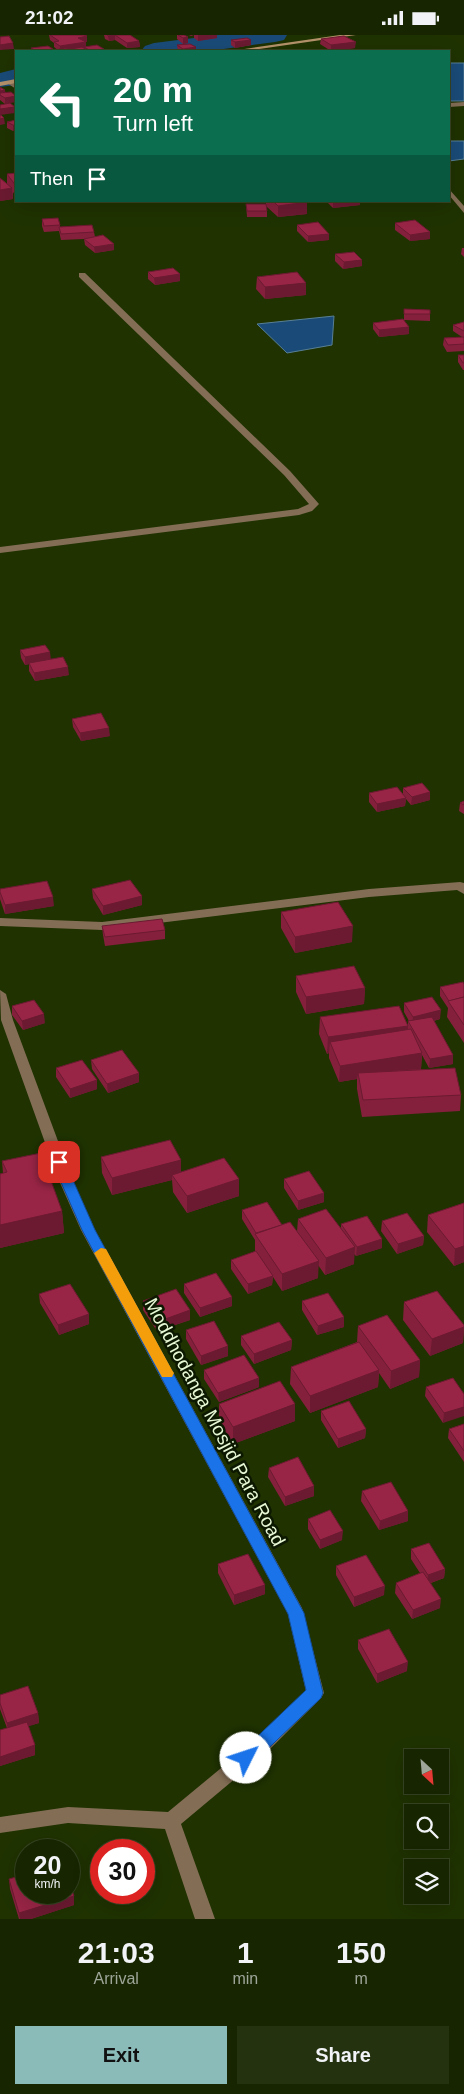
<!DOCTYPE html>
<style>
body{margin:0;font-family:Arial,sans-serif;background:#24320f;color:#f1f3f6;height:100vh;display:flex;flex-direction:column;font-size:19px;white-space:nowrap}
*{box-sizing:border-box;margin:0}
p{font-size:16px;color:#9ea599}
.icon{flex:none;width:28px;height:28px;fill:none;stroke:currentColor;stroke-width:2;stroke-linecap:round;stroke-linejoin:round}
.map{position:relative;height:1884px;overflow:hidden}
.details{display:flex;flex-direction:column;background:#172600;flex:1}
.details>*{flex:none}
.top-card{position:absolute;left:15px;top:15px;width:435px;height:152px;border-radius:0px;box-shadow:0 5px 20px #0002,0 0 0 1px #364322;background:#0b6e4f;color:#fff;overflow:hidden}
.needle{width:32px;rotate:154deg}
.controls{position:absolute;left:404px;top:1714px;display:grid;gap:10px}
.controls a{display:grid;place-items:center;width:45px;height:45px;border-radius:0px;background:#172600;box-shadow:0 5px 20px #0002,0 0 0 1px #364322;font-size:25px}
.speed{position:absolute;left:15px;top:1804px;display:flex;gap:10px;font-size:25px;font-weight:700;text-align:center}
.speed>*{display:grid;place-content:center;width:65px;height:65px;border-radius:50%;background:#172600;box-shadow:0 5px 20px #0002,0 0 0 1px #364322;line-height:1}
.speed small{font-size:12px;font-weight:400}
.speed .limit{border:8px solid #d22;background:#fff;color:#111}
.pin{position:absolute;display:grid;place-items:center;width:42px;height:42px;color:#fff;margin:-21px;border-radius:10px;box-shadow:0 2px 8px #0006}
.me{position:absolute;width:55px;margin:-28px;rotate:49deg;stroke-linejoin:round;filter:drop-shadow(0 0 4px #0008)}
.turn{display:flex;align-items:center;gap:18px;height:105px;padding:0 15px;font-size:22px}
.turn .icon{width:65px;height:65px;stroke-width:2.5}
.turn b{display:block;font-size:35px;line-height:42px}
.then{display:flex;align-items:center;height:48px;padding:0 15px;background:#0003;gap:10px;font-size:19px}
.eta{display:flex;justify-content:space-evenly;align-items:center;height:85px;text-align:center}
.eta b{font-size:30px;font-weight:700;line-height:35px}
.primary-button{display:flex;gap:10px;margin-top:auto;padding:10px 15px}
.primary-button a{flex:1;height:58px;border-radius:0px;background:#8bbbb9;color:#111;font-size:20px;font-weight:700;line-height:58px;text-align:center}
.primary-button a+a{background:#24320f;color:#f1f3f6}
.status{display:flex;justify-content:space-between;align-items:center;height:35px;padding:0 25px;background:#172600;direction:ltr}
.status svg{height:14px;fill:currentColor}
.map>svg:first-child{display:block}
.water{fill:#1a4b78;stroke:#587f94}
.lines{fill:none;stroke-linecap:round;stroke-linejoin:round}
.river{fill:#1a4b78;fill-rule:evenodd}
.minor{fill:#836d55;fill-rule:evenodd}
.secondary{fill:#b4926b;fill-rule:evenodd}
.wall{fill:#84203c}
.shaded-wall{fill:#6b1a31}
.building{fill:#992546;stroke:#6b1a31}
.route{fill:#1a73e8;stroke:#114b97}
.slow{fill:#f59e0b}
.labels{text-anchor:middle;dominant-baseline:central;stroke-width:5;stroke-linejoin:round;paint-order:stroke}
.near-street-label{font-size:19px;fill:#e7f8d5;stroke:#0d1800}
</style>
<div class="status"><b>21:02</b><svg viewBox="0 0 49 12"><path d="M0 12V9h3v3zM5 12V6h3v6zM10 12V3h3v9zM15 12V0h3v12zM26 1h20v11H26zM47 4h2v5h-2z"/></svg></div>
<div class="map">
<svg width="464" height="1884" viewBox="0 0 464 1884">
<rect width="100%" height="100%" fill="#1f3200"/>
<g class="water">
<rect x="449" y="28" width="15" height="38"/>
<polygon points="449,106 464,106 464,124 449,126"/>
<polygon points="334,281 332,310 287,318 257,289"/>
</g>
<g class="lines">
<g class="river">
<polygon points="218,0 287,0 284,5 275,7 209,16 141,16 145,11 154,8"/>
<polygon points="16,34 16,50 0,52 0,38"/>
</g>
<g class="minor">
<polygon points="7,46 16,49 16,54 7,48"/>
<polygon points="464,67 464,71 449,72 449,68"/>
<polygon points="449,154 464,171 464,178 449,160"/>
<polygon points="79,238 85,238 290,436 319,469 312,476 299,480 0,518 0,512 298,474 309,469 284,440 79,242"/>
<polygon points="460,847 464,848 464,859 457,855 369,862 102,895 0,891 0,883 102,887 369,854"/>
<polygon points="0,955 6,959 13,985 71,1141 95,1195 302,1573 324,1658 321,1663 267,1717 181,1789 215,1884 195,1884 165,1794 68,1788 0,1798 0,1782 68,1772 168,1777 255,1705 306,1656 288,1579 81,1195 57,1141 1,985"/>
</g>
<g class="secondary">
<polygon points="340,0 356,0 245,16 231,16"/>
<polygon points="16,44 16,48 0,51 0,47"/>
</g>
</g>
<g class="wall">
<polygon points="49,0 84,0 87,1 87,7 85,7 86,11 104,14 104,16 59,16 54,12 54,8 50,5"/>
<polygon points="104,0 130,0 139,6 140,12 127,13 115,5 109,6 105,4"/>
<polygon points="177,0 184,0 188,8 183,9 177,4"/>
<polygon points="189,0 217,0 217,3 198,6 194,3 194,0 191,1"/>
<polygon points="321,4 355,13 331,16 320,9"/>
<polygon points="231,5 251,10 235,13 231,10"/>
<polygon points="177,10 196,16 178,16"/>
<polygon points="0,52 5,55 5,69 0,65"/>
<polygon points="16,85 13,96 7,93 7,87"/>
<polygon points="16,138 16,162 13,157 13,164 0,166 0,143 7,149 7,139"/>
<polygon points="259,166 306,166 307,167 307,179 278,182 267,172 267,182 247,182 246,169 266,169 266,168 261,168"/>
<polygon points="327,166 360,166 360,170 333,173 327,167"/>
<polygon points="42,184 60,190 60,192 94,197 95,202 114,215 95,218 85,210 84,204 61,205 59,196 44,197 42,191"/>
<polygon points="395,188 430,204 410,206 395,195"/>
<polygon points="297,190 329,205 308,207 297,196"/>
<polygon points="462,213 464,213 464,222 461,219"/>
<polygon points="335,219 362,231 343,234 335,226"/>
<polygon points="148,237 180,239 180,246 155,250 148,244"/>
<polygon points="257,242 306,260 265,264 256,254"/>
<polygon points="404,274 430,275 430,286 404,285 409,299 379,302 373,294 373,288 404,285"/>
<polygon points="464,287 464,316 447,317 443,310 444,303 462,302 453,296 453,290"/>
<polygon points="458,320 464,320 464,335 463,335 458,327"/>
<polygon points="20,615 51,624 69,640 35,646 29,636 29,629 25,630 21,623"/>
<polygon points="72,684 110,701 81,706 73,692"/>
<polygon points="403,753 430,757 430,765 411,770 406,764 405,771 377,777 369,767 369,758 403,759"/>
<polygon points="464,766 464,779 459,776 460,768"/>
<polygon points="0,854 54,871 5,879 0,864"/>
<polygon points="92,854 142,861 142,870 103,880 93,863"/>
<polygon points="281,877 352,907 295,918 281,893"/>
<polygon points="102,891 165,895 165,904 105,911 103,900"/>
<polygon points="296,941 365,953 364,969 306,979 296,957"/>
<polygon points="464,949 464,1008 447,982 448,973 440,961 440,952"/>
<polygon points="404,968 440,984 434,986 453,1020 453,1029 429,1033 422,1020 421,1034 461,1060 460,1076 362,1082 357,1054 357,1044 339,1047 329,1023 329,1018 327,1019 319,999 320,982 408,990 408,986 409,986 404,977"/>
<polygon points="12,971 45,988 23,995 12,980"/>
<polygon points="91,1025 139,1038 139,1047 108,1058 92,1034"/>
<polygon points="56,1033 97,1045 97,1054 70,1063 56,1042"/>
<polygon points="101,1122 181,1137 239,1144 239,1161 187,1178 173,1157 172,1145 112,1160 102,1138"/>
<polygon points="2,1126 62,1176 64,1198 0,1213 0,1139 3,1138"/>
<polygon points="284,1144 324,1158 324,1167 298,1175 284,1153"/>
<polygon points="464,1168 464,1227 454,1231 427,1197 428,1180"/>
<polygon points="242,1175 297,1197 298,1184 341,1194 341,1189 382,1204 382,1213 356,1221 354,1219 354,1229 325,1240 318,1230 318,1243 282,1256 273,1242 272,1250 248,1259 231,1234 231,1225 255,1217 255,1205 242,1184"/>
<polygon points="382,1186 424,1201 423,1210 397,1219 381,1196"/>
<polygon points="184,1249 232,1271 200,1282 184,1258"/>
<polygon points="39,1259 89,1279 89,1289 59,1300 40,1268"/>
<polygon points="143,1266 190,1275 190,1285 157,1296 143,1275"/>
<polygon points="302,1266 344,1292 317,1300 302,1275"/>
<polygon points="404,1267 464,1290 463,1308 430,1321 403,1285"/>
<polygon points="358,1291 420,1325 419,1342 390,1354 379,1338 378,1352 310,1378 290,1349 291,1332 357,1307"/>
<polygon points="186,1295 228,1321 201,1330 186,1304"/>
<polygon points="241,1301 292,1305 291,1315 254,1329 241,1310"/>
<polygon points="204,1335 259,1343 259,1352 219,1367 204,1344"/>
<polygon points="453,1343 443,1388 425,1361 426,1352"/>
<polygon points="219,1369 295,1386 233,1409 219,1386"/>
<polygon points="321,1376 366,1394 365,1403 338,1413 321,1385"/>
<polygon points="464,1389 464,1427 448,1403 449,1394"/>
<polygon points="269,1433 314,1461 285,1471 268,1442"/>
<polygon points="362,1456 408,1486 379,1495 361,1466"/>
<polygon points="308,1484 342,1505 320,1514 308,1494"/>
<polygon points="411,1514 445,1534 444,1543 431,1548 440,1573 412,1584 395,1558 396,1548 420,1538 411,1524"/>
<polygon points="218,1529 265,1559 234,1570 218,1538"/>
<polygon points="336,1531 384,1560 354,1572 336,1540"/>
<polygon points="358,1605 407,1636 377,1648 358,1614"/>
<polygon points="0,1660 38,1678 39,1688 28,1691 35,1710 35,1720 0,1731 0,1695 7,1693 0,1674"/>
<polygon points="9,1844 74,1861 74,1870 31,1884 19,1884 10,1854"/>
</g>
<g class="shaded-wall">
<polygon points="115,0 115,5 109,6 108,1"/>
<polygon points="198,0 217,0 217,3 198,6"/>
<polygon points="87,1 87,7 79,8 78,3"/>
<polygon points="188,2 188,8 183,9 183,3"/>
<polygon points="251,5 251,10 235,13 235,7"/>
<polygon points="139,6 140,12 127,13 127,8"/>
<polygon points="86,7 86,13 84,12 84,13 71,14 71,15 63,16 60,14 60,11"/>
<polygon points="356,7 355,13 331,16 331,10"/>
<polygon points="13,8 14,14 0,15 0,10"/>
<polygon points="196,12 196,16 183,16 183,14"/>
<polygon points="53,14 53,16 36,16"/>
<polygon points="5,55 6,61 0,60 0,56"/>
<polygon points="16,61 16,67 5,69 5,63"/>
<polygon points="15,72 15,78 0,80 0,74"/>
<polygon points="4,83 5,89 0,90 0,84"/>
<polygon points="13,90 16,90 16,95 13,96"/>
<polygon points="12,153 13,164 0,166 0,155"/>
<rect x="261" y="166" width="5" height="2"/>
<polygon points="339,166 360,166 360,170 333,173 333,167"/>
<polygon points="307,167 307,179 278,182 278,171"/>
<polygon points="430,197 430,204 410,206 410,200"/>
<polygon points="329,199 329,205 308,207 308,201"/>
<polygon points="114,209 114,215 95,218 94,212"/>
<polygon points="362,225 362,231 343,234 344,227"/>
<polygon points="180,239 180,246 155,250 154,243"/>
<polygon points="306,248 306,260 265,264 265,252"/>
<polygon points="409,292 409,299 379,302 379,295"/>
<polygon points="50,617 51,625 25,630 25,622"/>
<polygon points="68,632 69,640 35,646 34,638"/>
<polygon points="109,693 110,701 81,706 80,698"/>
<polygon points="430,757 430,765 411,770 412,762"/>
<polygon points="406,763 405,771 377,777 377,769"/>
<polygon points="142,861 142,870 103,880 103,871"/>
<polygon points="53,862 54,871 5,879 5,870"/>
<polygon points="353,891 352,907 295,918 295,902"/>
<polygon points="365,953 364,969 306,979 306,962"/>
<polygon points="441,975 440,984 412,991 413,982"/>
<polygon points="44,979 45,988 23,995 22,986"/>
<polygon points="408,991 407,1007 330,1007 329,1018 327,1019 328,1002"/>
<polygon points="422,1018 421,1034 358,1038 357,1044 339,1047 340,1031"/>
<polygon points="453,1020 453,1029 429,1033 430,1024"/>
<polygon points="139,1038 139,1047 108,1058 107,1049"/>
<polygon points="97,1045 97,1054 70,1063 70,1054"/>
<polygon points="181,1125 181,1142 172,1140 172,1145 112,1160 112,1143"/>
<polygon points="239,1144 239,1161 187,1178 187,1161"/>
<polygon points="324,1158 324,1167 298,1175 298,1166"/>
<polygon points="62,1176 64,1198 0,1213 0,1190"/>
<polygon points="424,1201 423,1210 397,1219 398,1209"/>
<polygon points="382,1204 382,1213 356,1221 357,1212"/>
<polygon points="464,1211 464,1227 454,1231 455,1214"/>
<polygon points="355,1212 354,1229 325,1240 326,1223"/>
<polygon points="319,1226 318,1243 282,1256 282,1239"/>
<polygon points="273,1241 272,1250 248,1259 248,1249"/>
<polygon points="232,1262 232,1271 200,1282 200,1273"/>
<polygon points="190,1275 190,1285 157,1296 157,1287"/>
<polygon points="89,1279 89,1289 59,1300 58,1290"/>
<polygon points="344,1282 344,1292 317,1300 318,1291"/>
<polygon points="464,1292 463,1308 430,1321 432,1304"/>
<polygon points="292,1305 291,1315 254,1329 254,1319"/>
<polygon points="228,1311 228,1321 201,1330 201,1321"/>
<polygon points="420,1325 419,1342 390,1354 391,1336"/>
<polygon points="379,1335 378,1352 310,1378 310,1361"/>
<polygon points="259,1343 259,1352 219,1367 218,1358"/>
<polygon points="295,1369 295,1386 233,1409 233,1392"/>
<polygon points="464,1372 464,1381 443,1388 444,1378"/>
<polygon points="366,1394 365,1403 338,1413 338,1404"/>
<polygon points="314,1451 314,1461 285,1471 285,1462"/>
<polygon points="408,1476 408,1486 379,1495 380,1486"/>
<polygon points="343,1496 342,1505 320,1514 320,1505"/>
<polygon points="445,1534 444,1543 427,1549 428,1540"/>
<polygon points="265,1550 265,1559 234,1570 234,1560"/>
<polygon points="385,1551 384,1560 354,1572 354,1562"/>
<polygon points="441,1564 440,1573 412,1584 413,1575"/>
<polygon points="408,1627 407,1636 377,1648 377,1639"/>
<polygon points="38,1678 39,1688 8,1698 7,1688"/>
<polygon points="35,1710 35,1720 0,1731 0,1722"/>
<polygon points="74,1861 74,1870 31,1884 20,1884 19,1878"/>
</g>
<g class="building">
<polygon points="50,0 84,0 87,1 78,3 86,7 60,11 54,7 59,6"/>
<polygon points="107,0 130,0 139,6 127,8 115,0 108,1"/>
<polygon points="178,0 184,0 188,2 183,3"/>
<polygon points="9,1 13,8 0,10 0,2"/>
<polygon points="344,1 356,7 331,10 321,4"/>
<polygon points="247,3 251,5 235,7 231,5"/>
<polygon points="190,9 196,12 183,14 177,10"/>
<polygon points="97,10 104,14 91,16 84,12"/>
<polygon points="48,11 53,14 36,16 31,13"/>
<polygon points="82,12 89,16 75,16 71,14"/>
<polygon points="66,13 72,16 63,16 59,14"/>
<polygon points="226,15 229,16 216,16"/>
<polygon points="0,52 5,55 0,56"/>
<polygon points="11,57 16,61 5,63 0,60 0,58"/>
<polygon points="10,68 15,72 0,74 0,70"/>
<polygon points="0,80 1,80 4,83 0,84"/>
<polygon points="16,85 16,90 13,90 7,87"/>
<polygon points="16,138 16,151 7,139"/>
<polygon points="0,143 12,153 0,155"/>
<polygon points="273,166 306,166 307,167 278,171"/>
<polygon points="246,169 266,169 267,176 247,176"/>
<polygon points="58,183 60,190 44,191 42,184"/>
<polygon points="415,185 430,197 410,200 395,188"/>
<polygon points="318,187 329,199 308,201 297,190"/>
<polygon points="92,190 94,197 61,199 59,192"/>
<polygon points="103,200 114,209 94,212 84,204"/>
<polygon points="354,217 362,225 344,227 335,219"/>
<polygon points="173,233 180,239 154,243 148,237"/>
<polygon points="297,237 306,248 265,252 257,242"/>
<polygon points="404,274 430,275 430,279 404,279"/>
<polygon points="403,284 409,292 379,295 373,288"/>
<polygon points="464,287 464,296 453,290"/>
<polygon points="464,302 464,309 448,310 444,303"/>
<polygon points="458,320 464,320 464,328 463,328"/>
<polygon points="45,610 50,617 25,622 20,615"/>
<polygon points="63,622 68,632 34,638 29,628"/>
<polygon points="101,678 109,693 80,698 72,684"/>
<polygon points="422,748 430,757 412,762 403,753"/>
<polygon points="397,752 406,763 377,769 369,758"/>
<polygon points="464,766 464,770 460,768"/>
<polygon points="130,845 142,861 103,871 92,854"/>
<polygon points="47,846 53,862 5,870 0,857 0,854"/>
<polygon points="338,867 353,891 295,902 281,877"/>
<polygon points="162,884 165,895 105,902 102,891"/>
<polygon points="354,931 365,953 306,962 296,941"/>
<polygon points="463,947 464,949 464,962 449,966 440,952"/>
<polygon points="432,962 441,975 413,982 404,968"/>
<polygon points="464,962 464,990 448,966"/>
<polygon points="34,965 44,979 22,986 12,971"/>
<polygon points="399,971 408,991 328,1002 320,982"/>
<polygon points="432,982 453,1020 430,1024 408,986"/>
<polygon points="411,994 422,1018 340,1031 330,1007"/>
<polygon points="122,1015 139,1038 107,1049 91,1025"/>
<polygon points="82,1025 97,1045 70,1054 56,1033"/>
<polygon points="455,1033 461,1060 363,1065 358,1038"/>
<polygon points="170,1105 181,1125 112,1143 101,1122"/>
<polygon points="41,1118 62,1176 0,1190 0,1139 7,1137 2,1126"/>
<polygon points="224,1123 239,1144 187,1161 172,1140"/>
<polygon points="309,1136 324,1158 298,1166 284,1144"/>
<polygon points="267,1167 282,1190 256,1198 242,1175"/>
<polygon points="464,1168 464,1211 455,1214 428,1180"/>
<polygon points="326,1174 355,1212 326,1223 298,1184"/>
<polygon points="407,1178 424,1201 398,1209 382,1186"/>
<polygon points="367,1181 382,1204 357,1212 341,1189"/>
<polygon points="290,1187 319,1226 282,1239 255,1199"/>
<polygon points="256,1216 273,1241 248,1249 231,1225"/>
<polygon points="216,1238 232,1262 200,1273 184,1249"/>
<polygon points="70,1249 89,1279 58,1290 39,1259"/>
<polygon points="176,1254 190,1275 157,1287 143,1266"/>
<polygon points="437,1256 464,1290 464,1292 432,1304 404,1267"/>
<polygon points="328,1258 344,1282 318,1291 302,1266"/>
<polygon points="387,1280 420,1325 391,1336 358,1291"/>
<polygon points="214,1286 228,1311 201,1321 186,1295"/>
<polygon points="279,1287 292,1305 254,1319 241,1301"/>
<polygon points="359,1307 379,1335 310,1361 291,1332"/>
<polygon points="244,1320 259,1343 218,1358 204,1335"/>
<polygon points="453,1343 464,1359 464,1372 444,1378 426,1352"/>
<polygon points="280,1346 295,1369 233,1392 219,1369"/>
<polygon points="349,1366 366,1394 338,1404 321,1376"/>
<polygon points="464,1389 464,1416 449,1394"/>
<polygon points="298,1422 314,1451 285,1462 269,1433"/>
<polygon points="391,1447 408,1476 380,1486 362,1456"/>
<polygon points="330,1475 343,1496 320,1505 308,1484"/>
<polygon points="429,1508 445,1534 428,1540 411,1514"/>
<polygon points="248,1519 265,1550 234,1560 218,1529"/>
<polygon points="366,1520 385,1551 354,1562 336,1531"/>
<polygon points="423,1537 441,1564 413,1575 396,1548"/>
<polygon points="389,1594 408,1627 377,1639 358,1605"/>
<polygon points="28,1651 38,1678 7,1688 0,1668 0,1660"/>
<polygon points="27,1687 35,1710 0,1722 0,1695"/>
<polygon points="26,1839 26,1858 69,1858 69,1846 74,1861 19,1878 9,1844"/>
</g>
<polygon class="route" points="59,1122 65,1127 95,1195 304,1578 323,1658 321,1663 252,1729 246,1731 240,1729 238,1723 240,1718 306,1655 288,1579 82,1195 52,1127"/>
<polygon class="slow" points="101,1213 106,1214 172,1335 174,1338 172,1342 162,1342 94,1218"/>
<g class="labels">
<g class="near-street-label">
<text transform="translate(215 1387) rotate(62)">Moddhodanga Mosjid Para Road</text>
</g>
</g>
</svg>
<div class="controls">
<a><svg class="needle" viewBox="-14 -14 28 28"><path d="M0-13l5 13h-10z" fill="#e53935"/><path d="M0 13l5-13h-10z" fill="#9ea599"/></svg></a>
<a><svg class="icon" aria-label="search" viewBox="0 0 24 24"><circle cx="10" cy="10" r="6"/><path d="M15 15l6 6"/></svg></a>
<a><svg class="icon" aria-label="layers" viewBox="0 0 24 24"><path d="M12 4l9 5-9 5-9-5zM3 14l9 5 9-5"/></svg></a>
</div>
<div class="speed"><div>20<small>km/h</small></div><div class="limit">30</div></div>
<div class="pin" style="left:59px;top:1127px;background:#d93025"><svg class="icon" aria-label="arrive" viewBox="0 0 24 24"><path d="M6 21V4h12l-3 4 3 4H6"/></svg></div>
<svg class="me" style="left:246px;top:1723px" viewBox="-20 -20 40 40"><circle r="19" fill="#fff"/><path d="M0-13L10 11 0 6-10 11z" fill="#1a73e8"/></svg>
<div class="top-card">
<div class="turn"><svg class="icon" aria-label="left" viewBox="0 0 24 24"><path d="M17 20v-9H6M10 6l-5 5 5 5"/></svg><div><b>20 m</b>Turn left</div></div>
<div class="then">Then<svg class="icon" aria-label="arrive" viewBox="0 0 24 24"><path d="M6 21V4h12l-3 4 3 4H6"/></svg></div>
</div>
</div>
<section class="details">
<div class="eta">
<div><b>21:03</b><p>Arrival</p></div>
<div><b>1</b><p>min</p></div>
<div><b>150</b><p>m</p></div>
</div>
<div class="primary-button"><a>Exit</a><a>Share</a></div>
</section>
